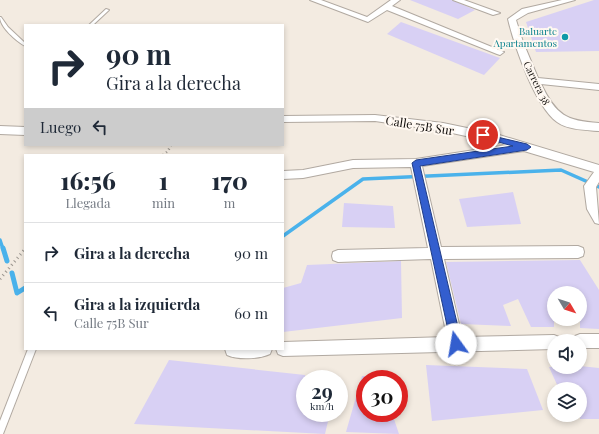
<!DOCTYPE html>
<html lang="es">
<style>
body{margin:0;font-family:"Playfair Display",serif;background:#f6f6f7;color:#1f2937;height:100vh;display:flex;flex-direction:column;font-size:15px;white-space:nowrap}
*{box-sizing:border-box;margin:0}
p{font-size:13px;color:#747a83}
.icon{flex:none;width:22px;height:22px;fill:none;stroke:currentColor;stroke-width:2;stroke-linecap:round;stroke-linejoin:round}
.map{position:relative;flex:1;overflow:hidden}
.drawer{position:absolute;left:24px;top:154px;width:260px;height:196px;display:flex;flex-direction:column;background:#fff;border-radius:0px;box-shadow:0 2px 6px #0003}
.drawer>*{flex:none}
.guide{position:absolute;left:24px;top:24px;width:260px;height:122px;border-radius:0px;box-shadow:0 2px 6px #0003;background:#fff;color:#1f2937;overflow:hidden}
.needle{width:26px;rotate:129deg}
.controls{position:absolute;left:547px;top:286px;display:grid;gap:8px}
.controls a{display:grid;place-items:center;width:40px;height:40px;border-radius:50%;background:#fff;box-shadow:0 2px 6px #0003;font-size:20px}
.speed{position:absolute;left:296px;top:370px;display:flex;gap:8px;font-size:20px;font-weight:700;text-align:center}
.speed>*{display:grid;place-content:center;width:52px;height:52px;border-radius:50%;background:#fff;box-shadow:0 2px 6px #0003;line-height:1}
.speed small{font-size:10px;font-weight:400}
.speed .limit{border:6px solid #d22;background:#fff;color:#111}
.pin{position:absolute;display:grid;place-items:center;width:34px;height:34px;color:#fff;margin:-17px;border:2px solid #fff;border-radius:50%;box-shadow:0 1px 4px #0007}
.me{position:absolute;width:44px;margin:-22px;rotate:347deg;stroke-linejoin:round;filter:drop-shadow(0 0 3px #0008)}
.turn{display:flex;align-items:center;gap:14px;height:84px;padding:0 16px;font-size:18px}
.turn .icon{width:52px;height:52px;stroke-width:2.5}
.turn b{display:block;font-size:28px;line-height:34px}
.then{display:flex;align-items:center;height:38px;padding:0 16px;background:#0003;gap:8px;font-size:15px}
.eta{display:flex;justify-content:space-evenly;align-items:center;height:68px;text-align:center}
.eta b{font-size:24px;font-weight:800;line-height:28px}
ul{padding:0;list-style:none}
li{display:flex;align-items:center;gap:12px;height:60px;padding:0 16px;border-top:1px solid #e0e1e3}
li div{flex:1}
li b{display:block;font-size:15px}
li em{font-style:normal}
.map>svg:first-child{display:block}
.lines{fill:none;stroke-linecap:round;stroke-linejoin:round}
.stream-far1{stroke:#4ab2eb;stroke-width:3.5}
.stream{stroke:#4ab2eb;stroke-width:5}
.building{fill:#d8d0f4}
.lane-casing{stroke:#b1a9a1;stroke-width:2}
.street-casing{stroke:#b1a9a1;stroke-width:2}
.path-far1{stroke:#9c968f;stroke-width:2.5;stroke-dasharray:1 3;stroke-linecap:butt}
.path{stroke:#9c968f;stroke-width:3;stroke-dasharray:1 3.5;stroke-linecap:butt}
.lane{fill:#fff;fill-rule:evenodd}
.street{fill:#fff;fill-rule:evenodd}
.route{fill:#335ece;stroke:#213d86}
.culture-dot{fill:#0f9aa8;stroke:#fff8f1;stroke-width:1.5}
.labels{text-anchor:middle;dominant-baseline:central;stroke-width:4;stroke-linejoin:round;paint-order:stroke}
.far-culture-label{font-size:10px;fill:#0d838f;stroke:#fff8f1;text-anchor:end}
.far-street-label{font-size:10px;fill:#0e0b09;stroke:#fff8f1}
.street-label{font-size:12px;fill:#0e0b09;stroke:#fff8f1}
</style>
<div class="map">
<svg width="599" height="434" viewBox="0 0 599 434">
<rect width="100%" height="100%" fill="#f3ebe1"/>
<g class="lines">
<g class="stream-far1">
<polyline points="283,236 363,179 561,170 599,187"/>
<polyline points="0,240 3,249"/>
</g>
<g class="stream">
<polyline points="3,248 7,261"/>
<polyline points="12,273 17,293 25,288"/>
</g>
</g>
<g class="building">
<polygon points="410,0 452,0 475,10 458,19"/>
<polygon points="594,0 599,0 599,51 536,52 526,22"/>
<polygon points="401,22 500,58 484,75 387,34"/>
<polygon points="513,192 521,224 467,227 459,199"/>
<polygon points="344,203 393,206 395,228 342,227"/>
<polygon points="580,260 599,290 599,329 580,328 580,293 554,293 554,327 531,327 518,299 503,305 511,326 461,324 446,262"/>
<polygon points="401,261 402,318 283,332 283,288 301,283 307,265"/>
<polygon points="169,360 305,375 305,413 330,413 325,434 134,424"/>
<polygon points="426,365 527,369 543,410 432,421"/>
<polygon points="580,366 599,368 599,419 580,419 580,389 559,389 549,367"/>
<polygon points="362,376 365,376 365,413 392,413 399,434 346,432"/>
</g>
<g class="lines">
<defs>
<g id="lane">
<polygon points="106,9 109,10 93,25 89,25"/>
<path d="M0 17H1L8 27 25 43V46C16 41 0 27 0 17Z"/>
<polygon points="28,349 36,349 3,434 0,434 0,421"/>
</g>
<g id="street">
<polygon points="310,0 321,0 367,17 391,0 400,0 392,6 504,52 500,55 497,54 387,10 368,22"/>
<polygon points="453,0 464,0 500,13 493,15"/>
<path d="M562 0H575L528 13 516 20 523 42 538 78 599 84V90L541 84C556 115 566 121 599 123V131C586 130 568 130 557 122 535 106 514 45 508 19L522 9Z"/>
<polygon points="375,115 443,123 496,134 599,165 599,182 596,187 599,224 595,223 587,209 584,186 594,172 524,151 422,166 441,247 578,246 583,248 584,252 583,256 578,258 444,259 462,337 554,335 559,337 561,341 554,341 554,349 283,356 278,354 276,349 283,349 283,342 447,337 431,259 338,262 333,260 332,256 333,252 338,250 428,248 411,167 353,168 303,178 283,179 283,171 303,170 353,160 416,159 507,145 443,131 375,121 283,122 283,116"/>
<polygon points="0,126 25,127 25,135 0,134"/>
<polygon points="580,334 599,334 599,348 580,348 580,341 573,341 575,336"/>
<path d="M225 349H272L270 354C259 359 238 360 227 355Z"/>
</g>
</defs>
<use href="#lane" class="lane-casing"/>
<use href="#street" class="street-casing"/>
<polyline class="path-far1" points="163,155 168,151 171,145"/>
<polyline class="path" points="0,279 25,249"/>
<use href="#lane" class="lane"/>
<use href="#street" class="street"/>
</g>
<polygon class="route" points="480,133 527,144 531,147 527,150 420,166 462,344 460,348 456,350 453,348 451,344 412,163 416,160 513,146 480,137"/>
<circle class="culture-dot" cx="565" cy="37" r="4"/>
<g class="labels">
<g class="far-culture-label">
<text x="557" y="31">Baluarte<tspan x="557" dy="12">Apartamentos</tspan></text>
</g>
<g class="far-street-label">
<text transform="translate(537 83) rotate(64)">Carrera 38</text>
</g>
<g class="street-label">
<text transform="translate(420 125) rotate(9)">Calle 75B Sur</text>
</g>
</g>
</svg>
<div class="controls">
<a><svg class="needle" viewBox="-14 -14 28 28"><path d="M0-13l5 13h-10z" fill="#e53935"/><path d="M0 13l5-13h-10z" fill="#747a83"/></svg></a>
<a><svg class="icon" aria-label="sound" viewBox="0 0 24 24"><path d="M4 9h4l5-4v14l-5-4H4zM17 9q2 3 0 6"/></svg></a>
<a><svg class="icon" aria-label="layers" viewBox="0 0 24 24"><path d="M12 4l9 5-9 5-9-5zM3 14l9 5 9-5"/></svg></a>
</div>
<div class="speed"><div>29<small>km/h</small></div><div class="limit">30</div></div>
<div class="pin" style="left:483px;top:135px;background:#d93025"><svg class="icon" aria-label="arrive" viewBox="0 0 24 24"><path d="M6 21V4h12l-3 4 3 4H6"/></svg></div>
<svg class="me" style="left:456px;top:344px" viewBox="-20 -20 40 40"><circle r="19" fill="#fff"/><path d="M0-13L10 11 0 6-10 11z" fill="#335ece"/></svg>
<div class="guide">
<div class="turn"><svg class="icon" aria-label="right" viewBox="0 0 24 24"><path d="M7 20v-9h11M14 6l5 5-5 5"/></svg><div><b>90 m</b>Gira a la derecha</div></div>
<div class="then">Luego<svg class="icon" aria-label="left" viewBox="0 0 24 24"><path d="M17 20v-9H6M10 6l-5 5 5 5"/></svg></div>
</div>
<section class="drawer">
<div class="eta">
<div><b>16:56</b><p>Llegada</p></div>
<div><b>1</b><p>min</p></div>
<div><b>170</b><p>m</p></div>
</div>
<ul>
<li><svg class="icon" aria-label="right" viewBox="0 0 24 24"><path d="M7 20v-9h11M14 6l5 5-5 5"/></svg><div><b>Gira a la derecha</b></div><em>90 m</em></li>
<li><svg class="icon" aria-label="left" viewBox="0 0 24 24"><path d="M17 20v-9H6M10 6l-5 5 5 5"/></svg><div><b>Gira a la izquierda</b><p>Calle 75B Sur</p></div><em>60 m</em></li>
</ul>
</section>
</div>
